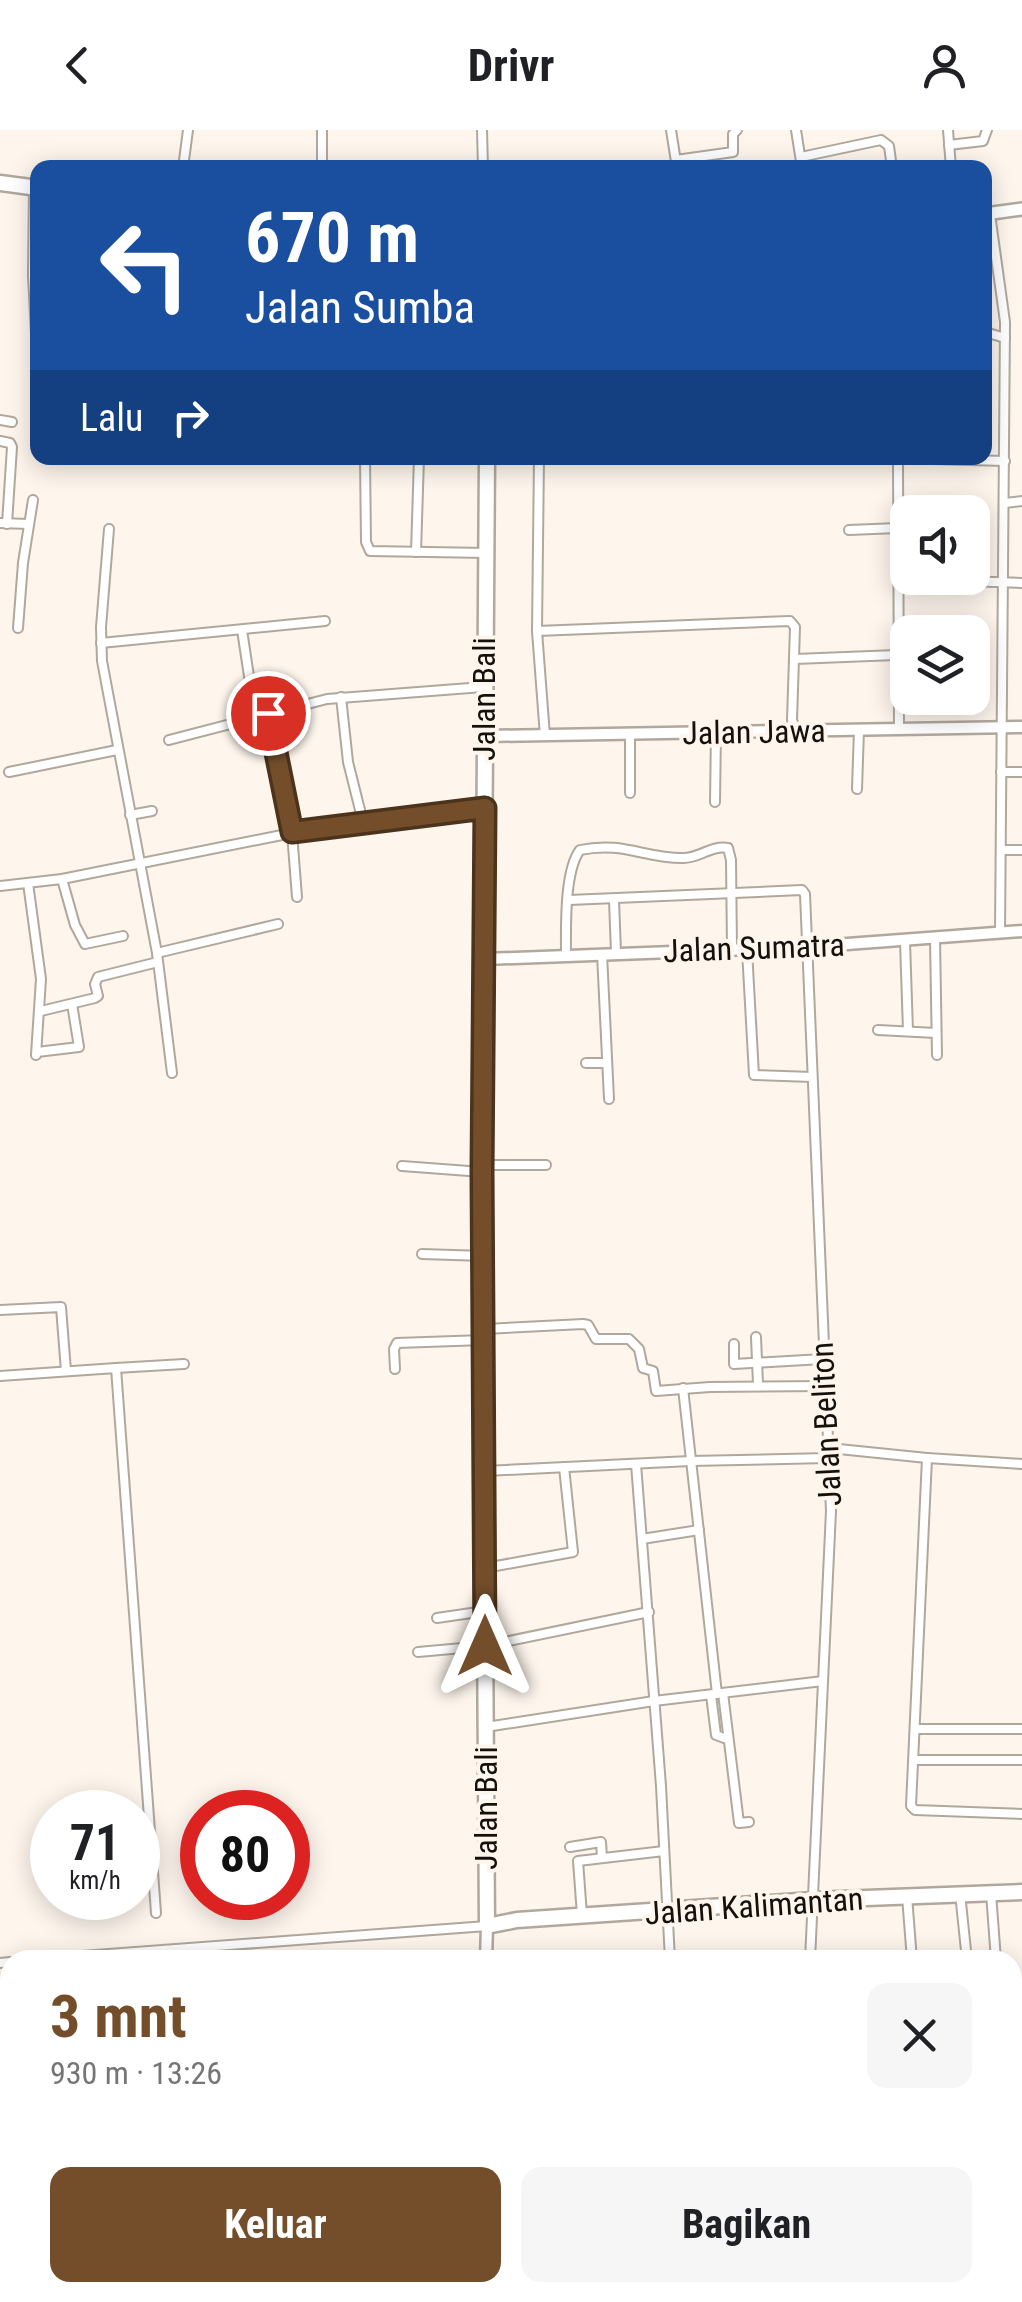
<!DOCTYPE html>
<html lang="id">
<meta charset="utf-8">
<style>
body{margin:0;font-family:"Roboto Condensed",sans-serif;background:#f6f6f6;color:#202124;height:100vh;display:flex;flex-direction:column;font-size:38px;white-space:nowrap}
*{box-sizing:border-box;margin:0}
p{font-size:32px;color:#757577}
.icon{flex:none;width:55px;height:55px;fill:none;stroke:currentColor;stroke-width:2;stroke-linecap:round;stroke-linejoin:round}
.map{position:relative;flex:1;overflow:hidden}
.drawer{position:absolute;left:0px;top:1820px;width:1022px;height:352px;display:flex;flex-direction:column;background:#fff;border-radius:30px 30px 0 0;box-shadow:0 5px 25px #0003}
.drawer>*{flex:none}
.hud{position:absolute;left:30px;top:30px;width:962px;height:305px;border-radius:20px;box-shadow:0 5px 25px #0003;background:#1a4fa0;color:#fff;overflow:hidden}
.tools{position:absolute;left:890px;top:365px;display:grid;gap:20px}
.tools a{display:grid;place-items:center;width:100px;height:100px;border-radius:20px;background:#fff;box-shadow:0 5px 25px #0003;font-size:50px}
.speed{position:absolute;left:30px;top:1660px;display:flex;gap:20px;font-size:50px;font-weight:700;text-align:center}
.speed>*{display:grid;place-content:center;width:130px;height:130px;border-radius:50%;background:#fff;box-shadow:0 5px 25px #0003;line-height:1}
.speed small{font-size:25px;font-weight:400}
.speed .limit{border:15px solid #d22;background:#fff;color:#111}
.pin{position:absolute;display:grid;place-items:center;width:85px;height:85px;color:#fff;margin:-42px;border:5px solid #fff;border-radius:50%;box-shadow:0 2px 10px #0007}
.me{position:absolute;width:110px;margin:-55px;rotate:0deg;stroke-linejoin:round;filter:drop-shadow(0 0 8px #0008)}
.turn{display:flex;align-items:center;gap:35px;height:210px;padding:0 50px;font-size:45px}
.turn .icon{width:130px;height:130px;stroke-width:2.5}
.turn b{display:block;font-size:70px;line-height:85px}
.then{display:flex;align-items:center;height:95px;padding:0 50px;background:#0003;gap:20px;font-size:38px}
.round{display:grid;place-items:center;flex:none;width:105px;height:105px;border-radius:20px;background:#f6f6f6}
.head{display:flex;align-items:center;justify-content:space-between;height:170px;padding:0 50px}
h1{font-size:60px;font-weight:700;line-height:75px;color:#744e2b}
.primary-button{display:flex;gap:20px;margin-top:auto;padding:20px 50px}
.primary-button a{flex:1;height:115px;border-radius:20px;background:#744e2b;color:#fff;font-size:40px;font-weight:700;line-height:115px;text-align:center}
.primary-button a+a{background:#f6f6f6;color:#202124}
header{display:flex;justify-content:space-between;align-items:center;height:130px;padding:0 50px;background:#fff;font-size:45px;font-weight:700}
.map>svg:first-child{display:block}
.lines{fill:none;stroke-linecap:round;stroke-linejoin:round}
.street-casing{stroke:#b0a89d;stroke-width:12}
.secondary-casing{stroke:#b0a89d;stroke-width:15}
.primary-casing{stroke:#b0a89d;stroke-width:16}
.highway-casing{stroke:#b0a89d;stroke-width:19}
.street{stroke:#fff;stroke-width:8}
.secondary{stroke:#fff;stroke-width:10}
.primary{stroke:#fff;stroke-width:11}
.highway{stroke:#fff;stroke-width:14}
.route-casing{stroke:#4b331c;stroke-width:25}
.route{stroke:#744e2b;stroke-width:18}
.labels{text-anchor:middle;dominant-baseline:central;stroke-width:8;stroke-linejoin:round;paint-order:stroke}
.street-label{font-size:32px;fill:#14110d;stroke:#fef6ed}
</style>
<header><svg class="icon" aria-label="back" viewBox="0 0 24 24"><path d="M15 5l-7 7 7 7"/></svg>Drivr<svg class="icon" aria-label="person" viewBox="0 0 24 24"><circle cx="12" cy="8" r="4"/><path d="M4 21q1-7 8-7t8 7"/></svg></header>
<div class="map">
<svg width="1022" height="2172" viewBox="0 0 1022 2172">
<rect width="100%" height="100%" fill="#fef6ed"/>
<g class="lines">
<defs>
<g id="street">
<polyline points="322,0 322,38"/>
<polyline points="482,0 483,38"/>
<polyline points="671,0 677,38"/>
<polyline points="796,0 802,38"/>
<polyline points="948,0 951,38"/>
<polyline points="949,15 983,11 987,0"/>
<polyline points="801,27 881,10 889,16 892,38"/>
<polyline points="676,30 733,22 733,4 737,0"/>
<polyline points="183,38 188,0"/>
<polyline points="34,57 33,146 38,241"/>
<polyline points="990,84 1005,192 1000,803"/>
<polyline points="985,202 1005,208"/>
<polyline points="0,290 12,292"/>
<polyline points="0,311 10,313 12,317 7,394"/>
<polyline points="365,328 366,412 370,421 487,423"/>
<polyline points="539,328 537,501 545,606"/>
<polyline points="896,328 1005,331"/>
<polyline points="898,328 899,600"/>
<polyline points="812,329 845,328"/>
<polyline points="1005,373 1022,371"/>
<polyline points="0,393 29,394"/>
<polyline points="109,399 101,497 102,531 157,823 172,943"/>
<polyline points="849,400 898,398"/>
<polyline points="416,422 419,328"/>
<polyline points="898,449 1022,453"/>
<polyline points="18,498 23,433 33,370"/>
<polyline points="242,500 255,586"/>
<polyline points="537,501 790,491 795,497 792,590 796,601"/>
<polyline points="101,513 325,491"/>
<polyline points="795,529 896,525"/>
<polyline points="341,567 348,632 363,692"/>
<polyline points="267,583 292,703 297,767"/>
<polyline points="630,604 630,663"/>
<polyline points="169,610 327,569 483,557"/>
<polyline points="9,642 117,620"/>
<polyline points="1001,642 1022,642"/>
<polyline points="857,659 859,600"/>
<polyline points="715,672 716,601"/>
<polyline points="130,685 152,681"/>
<polyline points="1001,720 1022,720"/>
<polyline points="62,749 75,795 85,814 123,806"/>
<polyline points="28,753 41,849 36,925"/>
<polyline points="0,756 62,749 292,703 484,678"/>
<polyline points="569,770 802,760 805,764 831,1381 810,1830"/>
<polyline points="614,770 616,822"/>
<polyline points="935,809 937,925"/>
<polyline points="905,811 908,901"/>
<polyline points="747,820 754,945 812,947"/>
<polyline points="157,823 278,794"/>
<polyline points="602,824 609,969"/>
<path d="M566 826C566 799 564 741 580 720 623 711 644 728 682 728 699 729 710 715 728 718L731 730 732 819"/>
<polyline points="41,881 95,868 98,866 95,854 98,847 158,832"/>
<polyline points="878,900 936,903"/>
<polyline points="37,922 79,917 72,874"/>
<polyline points="586,933 606,933"/>
<polyline points="482,1035 546,1035"/>
<polyline points="402,1036 482,1042"/>
<polyline points="422,1124 484,1126"/>
<polyline points="0,1180 61,1177 66,1241"/>
<polyline points="484,1199 583,1194 588,1195 596,1209 629,1209 639,1219 643,1238 653,1241 656,1261 710,1257 825,1256"/>
<polyline points="756,1207 758,1254"/>
<polyline points="734,1214 734,1234 823,1229"/>
<polyline points="116,1238 184,1234"/>
<polyline points="395,1239 394,1219 397,1213 484,1210"/>
<polyline points="0,1246 116,1238 156,1783"/>
<polyline points="683,1258 717,1564"/>
<polyline points="829,1318 927,1328 911,1676 915,1680 1022,1684"/>
<polyline points="927,1328 1022,1334"/>
<polyline points="636,1334 661,1656 670,1830"/>
<polyline points="485,1341 690,1331 828,1328"/>
<polyline points="642,1409 699,1400"/>
<polyline points="485,1438 573,1422 564,1337"/>
<polyline points="437,1488 485,1481"/>
<polyline points="418,1522 485,1516 649,1482"/>
<polyline points="723,1563 739,1693 749,1692"/>
<polyline points="711,1565 716,1605 724,1608"/>
<polyline points="486,1597 654,1571 823,1551"/>
<polyline points="916,1599 1022,1599"/>
<polyline points="914,1630 1022,1630"/>
<polyline points="570,1717 601,1712 602,1728"/>
<polyline points="960,1763 967,1830"/>
<polyline points="991,1763 996,1830"/>
<polyline points="907,1766 912,1830"/>
<polyline points="582,1785 578,1731 664,1721"/>
<polyline points="28,1830 487,1796"/>
<polyline points="0,1833 10,1832"/>
<polyline points="1012,2082 1022,2081"/>
<polyline points="603,2162 604,2172"/>
<polyline points="811,2162 812,2172"/>
<polyline points="875,2162 877,2172"/>
<polyline points="930,2162 932,2172"/>
<polyline points="320,2172 320,2162"/>
</g>
<g id="secondary">
<polyline points="487,606 1022,597"/>
<polyline points="485,829 807,817 1022,801"/>
<polyline points="486,1830 487,1796"/>
<polyline points="485,2172 486,2162"/>
</g>
<polyline id="primary" points="985,84 1022,79"/>
<g id="highway">
<polyline points="0,53 38,58"/>
<polyline points="487,328 482,1042 487,1796 517,1790 813,1770 1022,1762"/>
</g>
</defs>
<use href="#street" class="street-casing"/>
<use href="#secondary" class="secondary-casing"/>
<use href="#primary" class="primary-casing"/>
<use href="#highway" class="highway-casing"/>
<use href="#street" class="street"/>
<use href="#secondary" class="secondary"/>
<use href="#primary" class="primary"/>
<use href="#highway" class="highway"/>
</g>
<g class="lines">
<defs>
<polyline id="route" points="268,583 292,702 485,678 482,1042 485,1516"/>
</defs>
<use href="#route" class="route-casing"/>
<use href="#route" class="route"/>
</g>
<g class="labels">
<g class="street-label">
<text transform="translate(484 569) rotate(-90)">Jalan Bali</text>
<text transform="translate(754 602) rotate(-1)">Jalan Jawa</text>
<text transform="translate(754 818) rotate(-2)">Jalan Sumatra</text>
<text transform="translate(826 1294) rotate(-93)">Jalan Beliton</text>
<text transform="translate(486 1678) rotate(-90)">Jalan Bali</text>
<text transform="translate(754 1776) rotate(-4)">Jalan Kalimantan</text>
</g>
</g>
</svg>
<div class="tools">
<a><svg class="icon" aria-label="sound" viewBox="0 0 24 24"><path d="M4 9h4l5-4v14l-5-4H4zM17 9q2 3 0 6"/></svg></a>
<a><svg class="icon" aria-label="layers" viewBox="0 0 24 24"><path d="M12 4l9 5-9 5-9-5zM3 14l9 5 9-5"/></svg></a>
</div>
<div class="speed"><div>71<small>km/h</small></div><div class="limit">80</div></div>
<div class="pin" style="left:268px;top:583px;background:#d93025"><svg class="icon" aria-label="arrive" viewBox="0 0 24 24"><path d="M6 21V4h12l-3 4 3 4H6"/></svg></div>
<svg class="me" style="left:485px;top:1516px" viewBox="-20 -20 40 40"><path d="M0-17L14 15 0 8-14 15z" fill="#744e2b" stroke="#fff" stroke-width="4"/></svg>
<div class="hud">
<div class="turn"><svg class="icon" aria-label="left" viewBox="0 0 24 24"><path d="M17 20v-9H6M10 6l-5 5 5 5"/></svg><div><b>670 m</b>Jalan Sumba</div></div>
<div class="then">Lalu<svg class="icon" aria-label="right" viewBox="0 0 24 24"><path d="M7 20v-9h11M14 6l5 5-5 5"/></svg></div>
</div>
<section class="drawer">
<div class="head"><div><h1>3 mnt</h1><p>930 m · 13:26</p></div><a class="round"><svg class="icon" aria-label="close" viewBox="0 0 24 24"><path d="M6 6l12 12M18 6L6 18"/></svg></a></div>
<div class="primary-button"><a>Keluar</a><a>Bagikan</a></div>
</section>
</div>
